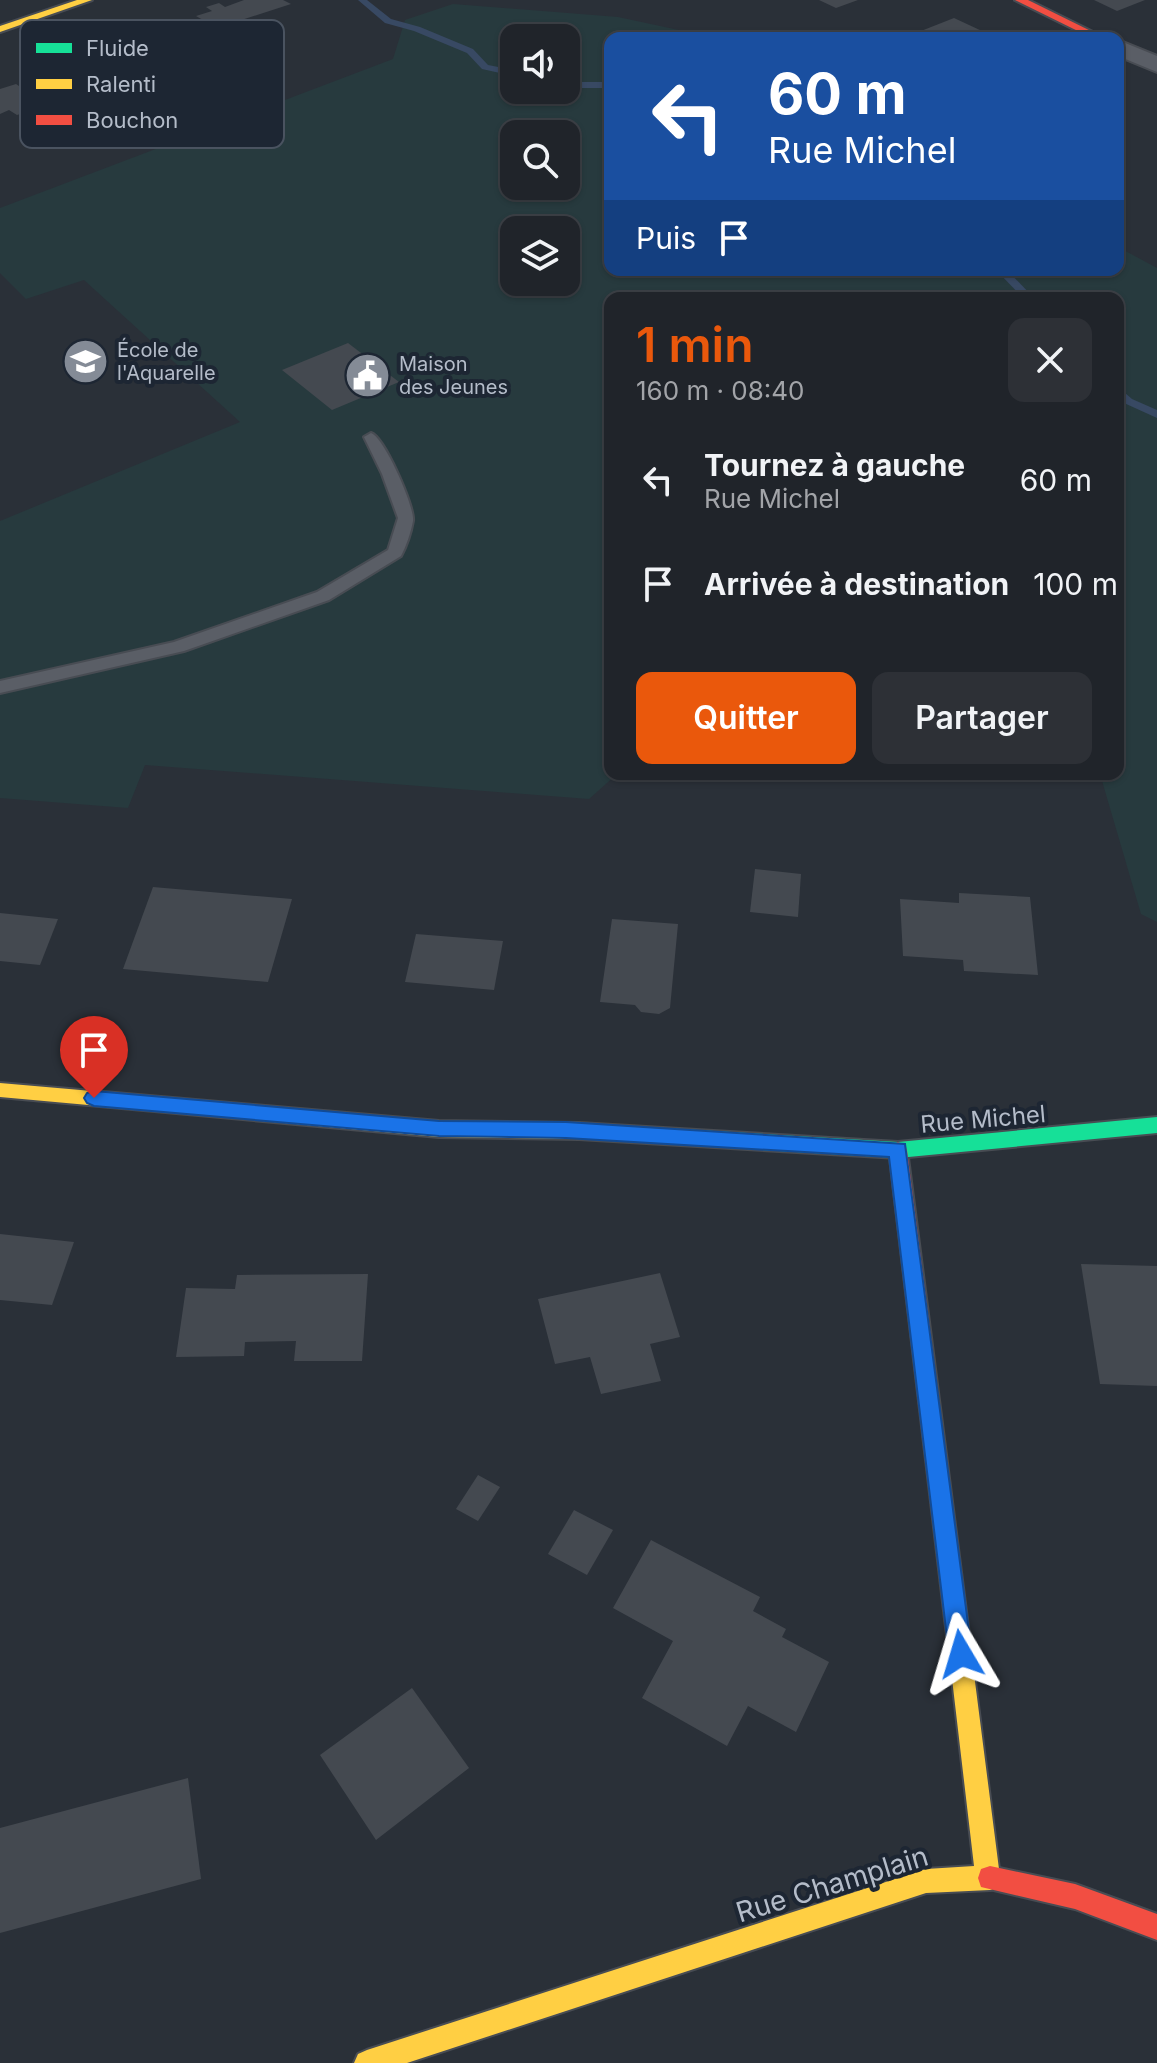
<!DOCTYPE html>
<html lang="fr">
<meta charset="utf-8">
<style>
body{margin:0;font-family:Inter,sans-serif;background:#2d3036;color:#f1f3f6;height:100vh;display:flex;flex-direction:column;font-size:30px;white-space:nowrap}
*{box-sizing:border-box;margin:0}
p{font-size:26px;color:#a2a4a8}
.icon{flex:none;width:44px;height:44px;fill:none;stroke:currentColor;stroke-width:2;stroke-linecap:round;stroke-linejoin:round}
.map{position:relative;flex:1;overflow:hidden}
.sheet{position:absolute;left:604px;top:292px;width:520px;height:488px;display:flex;flex-direction:column;background:#20242a;border-radius:16px;box-shadow:0 2px 6px #0004,0 0 0 2px #3d4147}
.sheet>*{flex:none}
.banner{position:absolute;left:604px;top:32px;width:520px;height:244px;border-radius:16px;box-shadow:0 2px 6px #0004,0 0 0 2px #3d4147;background:#1a4fa0;color:#fff;overflow:hidden}
.buttons{position:absolute;left:500px;top:24px;display:grid;gap:16px}
.buttons a{display:grid;place-items:center;width:80px;height:80px;border-radius:16px;background:#20242a;box-shadow:0 2px 6px #0004,0 0 0 2px #3d4147;font-size:40px}
.pin{position:absolute;display:grid;place-items:center;width:68px;height:68px;color:#fff;margin:-82px -34px;border-radius:50% 50% 50% 0;rotate:-45deg;box-shadow:0 0 8px #0007}
.pin .icon{rotate:45deg}
.me{position:absolute;width:88px;margin:-44px;rotate:353deg;stroke-linejoin:round;filter:drop-shadow(0 0 6px #0008)}
.turn{display:flex;align-items:center;gap:28px;height:168px;padding:0 32px;font-size:36px}
.turn .icon{width:104px;height:104px;stroke-width:2.5}
.turn b{display:block;font-size:56px;line-height:68px}
.then{display:flex;align-items:center;height:76px;padding:0 32px;background:#0003;gap:16px;font-size:30px}
.round{display:grid;place-items:center;flex:none;width:84px;height:84px;border-radius:16px;background:#2d3036}
.headline{display:flex;align-items:center;justify-content:space-between;height:136px;padding:0 32px}
h1{font-size:48px;font-weight:600;line-height:60px;color:#ea580c}
.button{display:flex;gap:16px;margin-top:auto;padding:16px 32px}
.button a{flex:1;height:92px;border-radius:16px;background:#ea580c;color:#fff;font-size:32px;font-weight:600;line-height:92px;text-align:center}
.button a+a{background:#2d3036;color:#f1f3f6}
ul{padding:0;list-style:none}
li{display:flex;align-items:center;gap:24px;height:104px;padding:0 32px}
li div{flex:1}
li b{display:block;font-size:30px}
li em{font-style:normal}
.map>svg:first-child{display:block}
.green{fill:#273a3e;fill-rule:evenodd}
.lines{fill:none;stroke-linecap:round;stroke-linejoin:round}
.stream{fill:#384963;fill-rule:evenodd}
.building{fill:#444950}
.lane-casing{stroke:#484c53;stroke-width:4}
.street-casing{stroke:#484c53;stroke-width:4}
.fast-casing{stroke:#484c53;stroke-width:4}
.slow-casing{stroke:#484c53;stroke-width:4}
.jam-casing{stroke:#484c53;stroke-width:4}
.lane{fill:#5a5e66;fill-rule:evenodd}
.street{fill:#5a5e66;fill-rule:evenodd}
.fast{fill:#16e098;fill-rule:evenodd}
.slow{fill:#ffcf43;fill-rule:evenodd}
.jam{fill:#f24e42;fill-rule:evenodd}
.route{fill:#1a73e8;stroke:#114b97;stroke-width:2}
.labels{text-anchor:middle;dominant-baseline:central;stroke-width:8;stroke-linejoin:round;paint-order:stroke}
.far-poi-label{font-size:20px;fill:#b4bcc9;stroke:#1d2633;text-anchor:start}
.street-label{font-size:24px;fill:#b4bcc9;stroke:#1d2633}
.near-street-label{font-size:28px;fill:#b4bcc9;stroke:#1d2633}
.key{fill:#1d2633;stroke:#4a5360;stroke-width:2}
.key-label{font-size:22px;fill:#b4bcc9}
</style>
<div class="map">
<svg width="1157" height="2063" viewBox="0 0 1157 2063">
<rect width="100%" height="100%" fill="#2a3038"/>
<path class="green" d="M453 4 618 17 716 38H610V270H1118V247L1157 268V922L1141 914 1100 774H1118V298H610V774H617L589 799 145 765 128 808 0 798V521L240 422 84 280 26 299 0 273V208L393 59 405 20ZM514 38H566V90H514ZM514 134H566V186H514ZM514 230H566V282H514Z"/>
<g class="lines">
<g class="stream">
<polygon points="358,0 367,0 391,19 420,27 473,49 488,65 514,70 514,76 482,69 467,53 414,31 385,23"/>
<rect x="566" y="82" width="44" height="6"/>
<polygon points="996,270 1007,270 1034,298 1023,298"/>
<polygon points="1118,387 1132,399 1157,410 1157,418 1124,403 1118,397"/>
</g>
</g>
<g class="building">
<polygon points="244,0 283,0 291,4 217,28 196,16 212,11 206,7 219,3 225,7"/>
<polygon points="819,0 858,0 836,8"/>
<polygon points="1094,0 1145,0 1117,11"/>
<polygon points="954,18 997,38 935,38 921,31"/>
<polygon points="16,84 47,105 17,115 9,110 0,114 0,89"/>
<polygon points="348,343 399,382 332,410 282,370"/>
<polygon points="755,869 801,874 798,917 750,912"/>
<polygon points="153,887 292,899 268,982 123,969"/>
<polygon points="959,893 1030,897 1038,975 964,971 963,960 903,956 900,899 959,903"/>
<polygon points="0,913 58,919 40,965 0,961"/>
<polygon points="612,919 678,924 670,1008 659,1014 641,1012 635,1005 600,1002"/>
<polygon points="416,934 503,941 494,990 405,982"/>
<polygon points="0,1234 74,1242 52,1305 0,1300"/>
<polygon points="1081,1264 1157,1266 1157,1386 1100,1384"/>
<polygon points="660,1273 680,1337 650,1344 661,1381 601,1394 590,1357 555,1364 538,1299"/>
<polygon points="368,1274 362,1361 294,1361 296,1341 245,1342 244,1356 176,1357 186,1288 235,1289 237,1275"/>
<polygon points="478,1475 500,1487 478,1521 456,1509"/>
<polygon points="574,1510 613,1530 587,1575 548,1554"/>
<polygon points="651,1540 760,1597 753,1611 786,1629 782,1637 829,1662 796,1732 748,1706 727,1746 642,1698 673,1641 613,1608"/>
<polygon points="412,1688 469,1768 376,1840 320,1755"/>
<polygon points="188,1778 201,1879 0,1933 0,1828"/>
</g>
<g class="lines">
<defs>
<path id="lane" d="M371 433C384 437 415 507 413 521 411 532 406 547 401 556L329 600 184 651 0 693V681L174 642 317 592 388 550 398 518 382 474 364 437Z"/>
<polygon id="street" points="1118,40 1157,56 1157,72 1118,56"/>
<polygon id="fast" points="1157,1117 1157,1133 898,1158 579,1139 572,1136 570,1131 572,1126 579,1123 898,1142"/>
<g id="slow">
<polygon points="77,0 92,0 0,32 0,26"/>
<polygon points="0,1083 439,1121 579,1123 586,1126 588,1131 586,1136 579,1139 439,1137 0,1097"/>
<polygon points="956,1608 964,1611 967,1619 999,1869 1002,1878 999,1887 990,1890 926,1893 407,2063 354,2063 358,2054 367,2050 926,1869 974,1866 945,1619 948,1611"/>
</g>
<g id="jam">
<polygon points="1015,0 1028,0 1105,38 1092,38"/>
<polygon points="898,1142 905,1145 907,1150 967,1619 964,1627 956,1630 948,1627 945,1619 889,1150 891,1145"/>
<polygon points="990,1866 1075,1884 1157,1914 1157,1940 1075,1909 981,1887 978,1878 981,1869"/>
</g>
</defs>
<use href="#lane" class="lane-casing"/>
<use href="#street" class="street-casing"/>
<use href="#fast" class="fast-casing"/>
<use href="#slow" class="slow-casing"/>
<use href="#jam" class="jam-casing"/>
<use href="#lane" class="lane"/>
<use href="#street" class="street"/>
<use href="#fast" class="fast"/>
<use href="#slow" class="slow"/>
<use href="#jam" class="jam"/>
</g>
<polygon class="route" points="94,1091 439,1121 566,1122 905,1144 972,1654 969,1662 961,1665 953,1662 949,1654 889,1157 566,1138 439,1136 94,1106 87,1103 84,1098 87,1093"/>
<defs>
<symbol id="school-disc" viewBox="-11 -11 22 22"><circle r="9.5" fill="#848b96" stroke="#1d2633"/><path d="M0-5L7-2L0 1L-7-2ZM-4 1L0 2.5L4 1V4Q0 6-4 4Z" fill="#fff"/></symbol>
<symbol id="civic-disc" viewBox="-11 -11 22 22"><circle r="9.5" fill="#848b96" stroke="#1d2633"/><path d="M-.6-6.5H3V-4.5H.6V-3L4-1V1h2V6H-6V1h2V-1L-.6-3ZM-1.2 2.5V6h2.4V2.5Z" fill="#fff"/></symbol>
</defs>
<g fill-rule="evenodd">
<use href="#school-disc" x="60" y="336" width="51" height="51"/>
<use href="#civic-disc" x="342" y="350" width="51" height="51"/>
</g>
<g class="labels">
<g class="far-poi-label">
<text x="117" y="350">École de<tspan x="117" dy="23">l'Aquarelle</tspan></text>
<text x="399" y="364">Maison<tspan x="399" dy="23">des Jeunes</tspan></text>
</g>
<g class="street-label">
<text transform="translate(983 1119) rotate(-5)">Rue Michel</text>
</g>
<g class="near-street-label">
<text transform="translate(832 1884) rotate(-17)">Rue Champlain</text>
</g>
</g>
<rect x="20" y="20" width="264" height="128" rx="12" class="key"/>
<rect x="36" y="43" width="36" height="10" fill="#16e098"/>
<rect x="36" y="79" width="36" height="10" fill="#ffcf43"/>
<rect x="36" y="115" width="36" height="10" fill="#f24e42"/>
<g class="key-label">
<text x="86" y="56">Fluide</text>
<text x="86" y="92">Ralenti</text>
<text x="86" y="128">Bouchon</text>
</g>
</svg>
<div class="buttons">
<a><svg class="icon" aria-label="sound" viewBox="0 0 24 24"><path d="M4 9h4l5-4v14l-5-4H4zM17 9q2 3 0 6"/></svg></a>
<a><svg class="icon" aria-label="search" viewBox="0 0 24 24"><circle cx="10" cy="10" r="6"/><path d="M15 15l6 6"/></svg></a>
<a><svg class="icon" aria-label="layers" viewBox="0 0 24 24"><path d="M12 4l9 5-9 5-9-5zM3 14l9 5 9-5"/></svg></a>
</div>
<div class="pin" style="left:94px;top:1098px;background:#d93025"><svg class="icon" aria-label="arrive" viewBox="0 0 24 24"><path d="M6 21V4h12l-3 4 3 4H6"/></svg></div>
<svg class="me" style="left:961px;top:1654px" viewBox="-20 -20 40 40"><path d="M0-17L14 15 0 8-14 15z" fill="#1a73e8" stroke="#fff" stroke-width="4"/></svg>
<div class="banner">
<div class="turn"><svg class="icon" aria-label="left" viewBox="0 0 24 24"><path d="M17 20v-9H6M10 6l-5 5 5 5"/></svg><div><b>60 m</b>Rue Michel</div></div>
<div class="then">Puis<svg class="icon" aria-label="arrive" viewBox="0 0 24 24"><path d="M6 21V4h12l-3 4 3 4H6"/></svg></div>
</div>
<section class="sheet">
<div class="headline"><div><h1>1 min</h1><p>160 m · 08:40</p></div><a class="round"><svg class="icon" aria-label="close" viewBox="0 0 24 24"><path d="M6 6l12 12M18 6L6 18"/></svg></a></div>
<ul>
<li><svg class="icon" aria-label="left" viewBox="0 0 24 24"><path d="M17 20v-9H6M10 6l-5 5 5 5"/></svg><div><b>Tournez à gauche</b><p>Rue Michel</p></div><em>60 m</em></li>
<li><svg class="icon" aria-label="arrive" viewBox="0 0 24 24"><path d="M6 21V4h12l-3 4 3 4H6"/></svg><div><b>Arrivée à destination</b></div><em>100 m</em></li>
</ul>
<div class="button"><a>Quitter</a><a>Partager</a></div>
</section>
</div>
